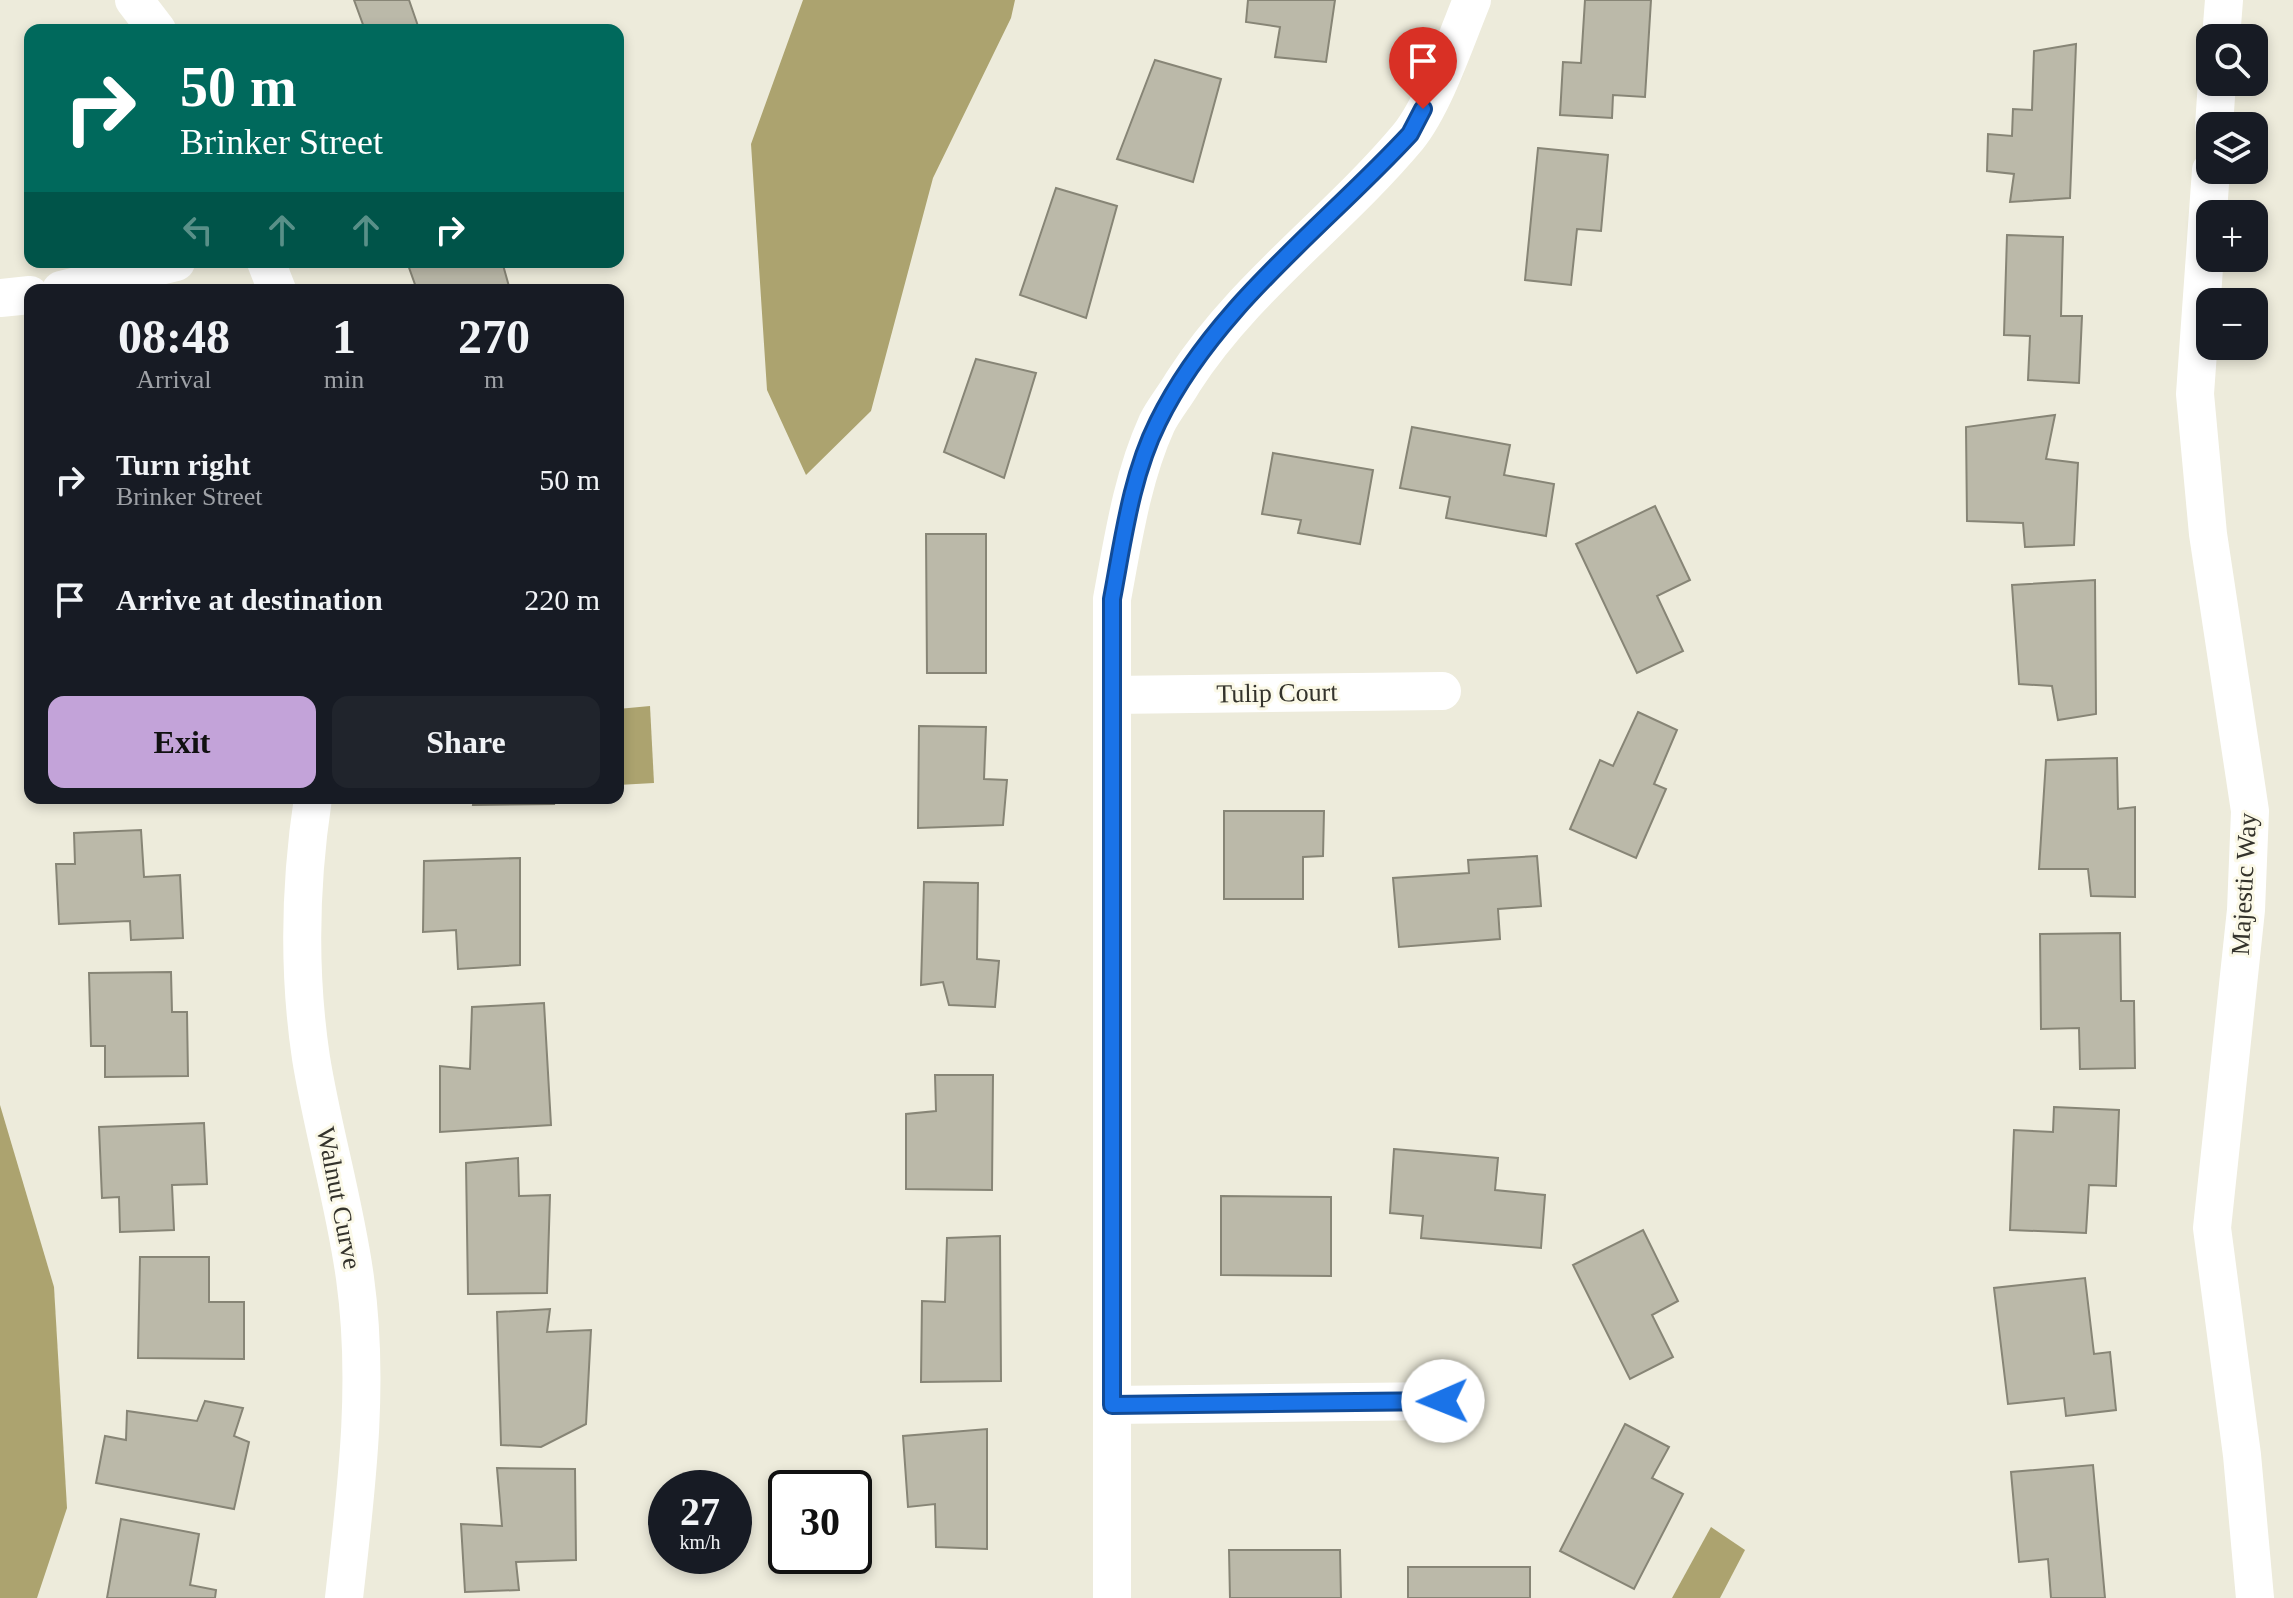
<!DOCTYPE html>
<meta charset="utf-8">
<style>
body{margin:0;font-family:"Times New Roman",serif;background:#20242c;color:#f1f3f6;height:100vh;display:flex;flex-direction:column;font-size:30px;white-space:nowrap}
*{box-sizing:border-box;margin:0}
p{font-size:26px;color:#9ea1a6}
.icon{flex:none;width:44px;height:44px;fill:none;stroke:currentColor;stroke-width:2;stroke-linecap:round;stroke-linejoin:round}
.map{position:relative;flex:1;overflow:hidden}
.panel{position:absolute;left:24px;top:284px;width:600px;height:520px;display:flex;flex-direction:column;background:#171b24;border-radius:16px;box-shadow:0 4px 12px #0003}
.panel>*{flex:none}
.banner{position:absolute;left:24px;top:24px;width:600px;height:244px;border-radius:16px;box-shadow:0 4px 12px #0003;background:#00695c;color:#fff;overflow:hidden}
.buttons{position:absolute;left:2196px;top:24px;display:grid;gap:16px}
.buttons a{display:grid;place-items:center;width:72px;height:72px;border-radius:16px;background:#171b24;box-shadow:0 4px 12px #0003;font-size:40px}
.speed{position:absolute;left:648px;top:1470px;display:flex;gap:16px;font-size:40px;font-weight:700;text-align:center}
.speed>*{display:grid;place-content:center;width:104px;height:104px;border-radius:50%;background:#171b24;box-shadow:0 4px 12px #0003;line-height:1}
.speed small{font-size:20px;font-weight:400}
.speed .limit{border:4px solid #111;border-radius:12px;background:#fff;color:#111}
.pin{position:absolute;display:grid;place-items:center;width:68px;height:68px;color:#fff;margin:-82px -34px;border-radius:50% 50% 50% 0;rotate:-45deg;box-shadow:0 0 8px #0007}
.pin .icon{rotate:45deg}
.me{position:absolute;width:88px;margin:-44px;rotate:269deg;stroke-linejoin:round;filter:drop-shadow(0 0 6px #0008)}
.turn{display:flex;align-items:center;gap:28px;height:168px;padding:0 24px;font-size:36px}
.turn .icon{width:104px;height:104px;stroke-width:2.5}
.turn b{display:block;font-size:56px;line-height:68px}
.lanes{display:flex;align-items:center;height:76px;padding:0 24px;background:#0003;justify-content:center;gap:40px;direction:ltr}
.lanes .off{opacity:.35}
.eta{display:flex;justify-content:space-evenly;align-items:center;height:136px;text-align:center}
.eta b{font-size:48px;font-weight:600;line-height:56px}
.action{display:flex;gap:16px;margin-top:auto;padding:16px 24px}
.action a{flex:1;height:92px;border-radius:16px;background:#c3a3d9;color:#111;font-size:32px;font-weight:600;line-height:92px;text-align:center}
.action a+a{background:#20242c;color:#f1f3f6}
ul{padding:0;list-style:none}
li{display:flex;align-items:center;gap:24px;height:120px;padding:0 24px}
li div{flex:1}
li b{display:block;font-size:30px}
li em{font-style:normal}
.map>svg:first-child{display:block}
.water{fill:#aca36f}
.building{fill:#bbb9a9;stroke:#878576;stroke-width:2}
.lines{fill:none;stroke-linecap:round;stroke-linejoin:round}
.street{stroke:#fff;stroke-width:38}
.route-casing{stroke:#114b97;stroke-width:20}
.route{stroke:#1a73e8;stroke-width:14}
.labels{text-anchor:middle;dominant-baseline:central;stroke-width:6;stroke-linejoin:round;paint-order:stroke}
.street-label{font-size:26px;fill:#34332c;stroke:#fbf9e8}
</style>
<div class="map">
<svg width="2293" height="1598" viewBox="0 0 2293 1598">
<rect width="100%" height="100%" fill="#edebdb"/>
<g class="water">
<polygon points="803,0 1015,0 1011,18 933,178 871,411 806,475 767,390 751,144"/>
<polygon points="650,706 654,783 618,785 618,709"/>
<polygon points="0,1105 54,1287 67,1508 37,1598 0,1598"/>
<polygon points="1711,1527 1745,1550 1720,1598 1672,1598"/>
</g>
<g class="building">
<polygon points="354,0 409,0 418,26 365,30"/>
<polygon points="1248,0 1335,0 1326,62 1275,57 1280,27 1246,22"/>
<polygon points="1585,0 1651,0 1645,97 1613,95 1612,118 1560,115 1563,62 1581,63"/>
<polygon points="2076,44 2070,198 2010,202 2014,174 1987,171 1988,134 2012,136 2013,109 2032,110 2034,51"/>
<polygon points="1155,60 1221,79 1193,182 1117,159"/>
<polygon points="1538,148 1608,155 1601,231 1577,229 1571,285 1525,280"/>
<polygon points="1056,188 1117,206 1086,318 1020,295"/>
<polygon points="2007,235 2063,237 2061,316 2082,316 2079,383 2028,380 2030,336 2004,335"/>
<polygon points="407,262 507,262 503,265 510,290 417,290"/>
<polygon points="976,359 1036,373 1004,478 944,452"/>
<polygon points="2055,415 2046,459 2078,463 2074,545 2025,547 2023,523 1967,521 1966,427"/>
<polygon points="1412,427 1510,445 1504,475 1554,484 1546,536 1446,518 1450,497 1400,488"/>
<polygon points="1273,453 1373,470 1360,544 1298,533 1301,520 1262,514"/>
<polygon points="1655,506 1690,580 1657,596 1683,651 1637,673 1576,544"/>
<polygon points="926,534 986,534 986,673 927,673"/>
<polygon points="2095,580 2096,714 2058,720 2052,686 2019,684 2012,585"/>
<polygon points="1638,712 1677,730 1654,784 1666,789 1636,858 1570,829 1600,760 1613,766"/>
<polygon points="919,726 986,727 984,779 1007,780 1003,825 918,828"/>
<polygon points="2117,758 2118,809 2135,807 2135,897 2091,896 2088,869 2039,869 2046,760"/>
<polygon points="474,798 553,798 554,804 473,805"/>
<polygon points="1224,811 1324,811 1323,856 1303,857 1303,899 1224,899"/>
<polygon points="141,830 144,877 180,875 183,938 131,940 130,921 59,924 56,864 75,864 74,833"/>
<polygon points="1537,856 1541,906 1498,909 1500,939 1399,947 1393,878 1469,873 1468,860"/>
<polygon points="520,858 520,965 458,969 456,930 423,932 424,861"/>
<polygon points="924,882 978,883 977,959 999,961 995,1007 949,1005 943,982 921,985"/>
<polygon points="2120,933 2121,1001 2134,1001 2135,1068 2080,1069 2079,1028 2041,1029 2040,934"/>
<polygon points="171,972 172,1012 187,1012 188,1076 105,1077 105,1046 91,1046 89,973"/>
<polygon points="544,1003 551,1125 440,1132 440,1066 470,1069 472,1007"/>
<polygon points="935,1075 993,1075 992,1190 906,1189 906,1114 936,1111"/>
<polygon points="2054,1107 2119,1110 2116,1186 2089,1185 2086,1233 2010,1230 2014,1130 2053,1132"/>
<polygon points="204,1123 207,1184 172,1185 174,1230 120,1232 119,1197 102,1198 99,1127"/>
<polygon points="1394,1149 1498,1158 1495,1190 1545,1195 1541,1248 1421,1238 1423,1216 1390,1213"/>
<polygon points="518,1158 519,1196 550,1195 547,1293 468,1294 466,1163"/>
<polygon points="1221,1196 1331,1197 1331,1276 1221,1275"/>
<polygon points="1643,1230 1678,1301 1652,1315 1673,1357 1630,1379 1573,1265"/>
<polygon points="1000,1236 1001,1381 921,1382 922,1301 945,1302 947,1238"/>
<polygon points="140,1257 209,1257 209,1302 244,1302 244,1359 138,1358"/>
<polygon points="2085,1278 2094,1354 2110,1352 2116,1410 2066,1416 2064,1398 2008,1404 1994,1288"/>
<polygon points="550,1309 547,1332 591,1330 586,1424 541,1447 501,1445 497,1312"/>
<polygon points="205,1401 243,1408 234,1436 249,1442 234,1509 96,1483 105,1436 126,1440 127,1411 197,1421"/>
<polygon points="1625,1424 1669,1447 1652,1478 1683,1494 1634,1589 1560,1551"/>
<polygon points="987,1429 987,1549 936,1547 935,1504 908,1507 903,1436"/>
<polygon points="2093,1465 2105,1598 2051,1598 2048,1559 2019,1562 2011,1472"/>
<polygon points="497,1468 575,1469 576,1560 516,1562 519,1590 465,1592 461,1524 502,1526"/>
<polygon points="121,1519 199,1534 190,1585 216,1590 215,1598 107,1598"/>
<polygon points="1229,1550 1340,1550 1341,1598 1230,1598"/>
<rect x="1408" y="1567" width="122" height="31"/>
</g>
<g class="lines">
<g class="street">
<polyline points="134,0 157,30"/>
<polyline points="2221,38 2224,0"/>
<polyline points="2214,126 2217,82"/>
<polyline points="2211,170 2195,394 2208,534 2250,811 2246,910 2212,1228 2242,1455 2255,1598"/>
<polyline points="266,262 277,290"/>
<polyline points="61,290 176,262"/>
<polyline points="0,298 30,295"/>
<polyline points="1112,695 1442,691"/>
<path d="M313 798C300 884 298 971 311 1058 323 1132 345 1204 355 1278 370 1386 356 1491 344 1598"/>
<polyline points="1112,1405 1443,1401"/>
<path d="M1112 1598V599C1123 540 1132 478 1157 423 1164 409 1175 396 1183 382 1244 287 1336 223 1408 137 1434 105 1456 39 1472 0"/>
</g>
</g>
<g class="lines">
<defs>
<path id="route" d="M1423 109 1410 134C1325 226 1214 307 1158 422 1131 476 1123 541 1112 599V1405L1443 1401"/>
</defs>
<use href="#route" class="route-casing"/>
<use href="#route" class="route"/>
</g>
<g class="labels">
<g class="street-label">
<text transform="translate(1277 693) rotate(-1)">Tulip Court</text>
<text transform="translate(2244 884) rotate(-87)">Majestic Way</text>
<text transform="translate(339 1198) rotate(79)">Walnut Curve</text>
</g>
</g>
</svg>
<div class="buttons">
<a><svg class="icon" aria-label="search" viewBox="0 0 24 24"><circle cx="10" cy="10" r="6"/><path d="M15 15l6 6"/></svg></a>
<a><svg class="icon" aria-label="layers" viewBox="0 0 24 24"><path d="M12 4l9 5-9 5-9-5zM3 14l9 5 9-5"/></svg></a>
<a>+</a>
<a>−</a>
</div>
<div class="speed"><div>27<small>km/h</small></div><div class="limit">30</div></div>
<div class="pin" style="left:1423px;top:109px;background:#d93025"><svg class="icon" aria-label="arrive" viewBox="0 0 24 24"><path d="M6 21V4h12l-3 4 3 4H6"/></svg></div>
<svg class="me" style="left:1443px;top:1401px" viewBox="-20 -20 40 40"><circle r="19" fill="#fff"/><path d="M0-13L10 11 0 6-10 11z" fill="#1a73e8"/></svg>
<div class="banner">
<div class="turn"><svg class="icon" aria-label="right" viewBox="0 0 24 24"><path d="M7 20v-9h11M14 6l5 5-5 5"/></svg><div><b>50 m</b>Brinker Street</div></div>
<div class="lanes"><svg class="icon off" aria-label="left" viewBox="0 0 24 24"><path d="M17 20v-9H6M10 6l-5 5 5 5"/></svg><svg class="icon off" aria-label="ahead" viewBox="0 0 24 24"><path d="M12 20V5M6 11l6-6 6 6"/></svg><svg class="icon off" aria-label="ahead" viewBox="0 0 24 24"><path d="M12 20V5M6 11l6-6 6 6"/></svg><svg class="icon" aria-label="right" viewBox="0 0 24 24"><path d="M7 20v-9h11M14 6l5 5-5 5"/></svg></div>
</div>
<section class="panel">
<div class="eta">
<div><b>08:48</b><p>Arrival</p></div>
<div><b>1</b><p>min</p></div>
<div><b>270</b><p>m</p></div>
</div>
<ul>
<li><svg class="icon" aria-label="right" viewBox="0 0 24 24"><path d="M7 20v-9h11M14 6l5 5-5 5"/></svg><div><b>Turn right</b><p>Brinker Street</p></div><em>50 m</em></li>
<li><svg class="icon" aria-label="arrive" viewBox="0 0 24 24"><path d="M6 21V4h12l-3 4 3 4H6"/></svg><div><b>Arrive at destination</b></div><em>220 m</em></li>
</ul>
<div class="action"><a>Exit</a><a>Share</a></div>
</section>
</div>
